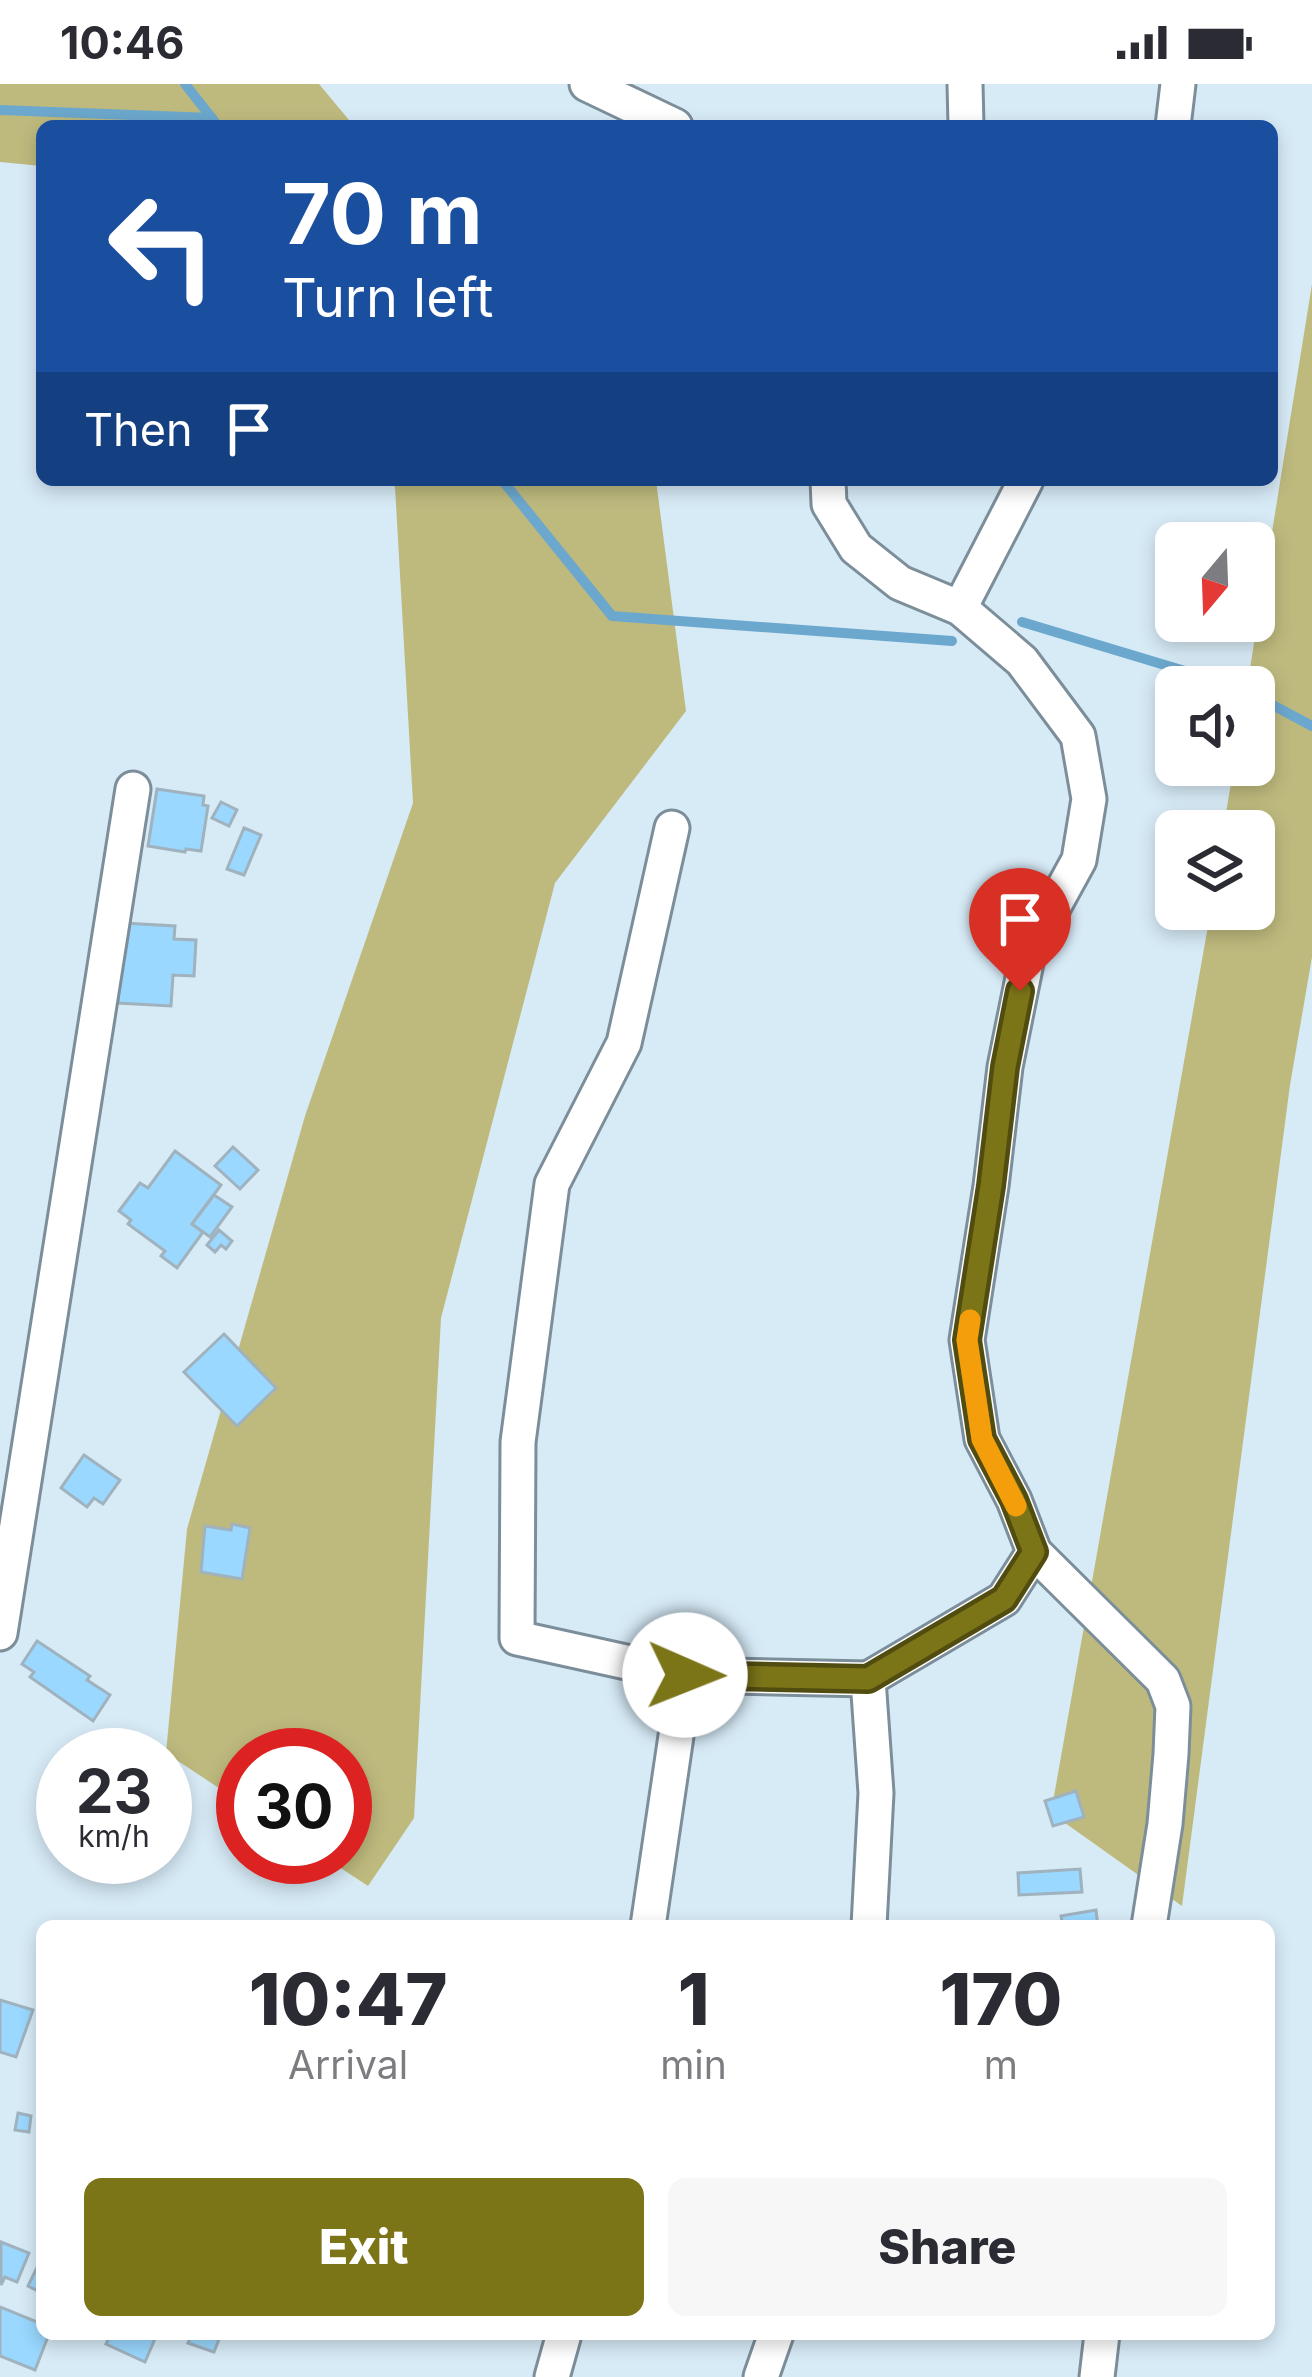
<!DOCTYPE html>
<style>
body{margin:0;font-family:Inter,sans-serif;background:#f7f7f7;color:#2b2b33;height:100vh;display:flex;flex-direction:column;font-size:45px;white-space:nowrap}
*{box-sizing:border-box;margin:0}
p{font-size:39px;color:#7c7c81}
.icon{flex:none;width:66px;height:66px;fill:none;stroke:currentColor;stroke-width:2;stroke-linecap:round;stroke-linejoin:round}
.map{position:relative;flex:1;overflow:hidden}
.panel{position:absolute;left:36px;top:1836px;width:1239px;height:420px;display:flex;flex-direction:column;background:#fff;border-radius:18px;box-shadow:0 6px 18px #0003}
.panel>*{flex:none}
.banner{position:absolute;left:36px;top:36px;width:1242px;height:366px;border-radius:18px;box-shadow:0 6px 18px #0003;background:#1a4fa0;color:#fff;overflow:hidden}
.needle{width:78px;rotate:199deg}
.buttons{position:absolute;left:1155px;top:438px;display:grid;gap:24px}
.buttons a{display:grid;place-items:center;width:120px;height:120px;border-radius:18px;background:#fff;box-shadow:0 6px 18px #0003;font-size:60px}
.speed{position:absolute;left:36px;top:1644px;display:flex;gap:24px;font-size:60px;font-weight:700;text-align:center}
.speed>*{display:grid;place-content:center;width:156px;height:156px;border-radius:50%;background:#fff;box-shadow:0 6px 18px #0003;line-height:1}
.speed small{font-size:30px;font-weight:400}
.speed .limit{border:18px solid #d22;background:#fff;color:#111}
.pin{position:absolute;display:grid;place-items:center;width:102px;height:102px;color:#fff;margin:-123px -51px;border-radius:50% 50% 50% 0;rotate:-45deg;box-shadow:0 0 12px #0007}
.pin .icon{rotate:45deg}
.me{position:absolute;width:132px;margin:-66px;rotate:91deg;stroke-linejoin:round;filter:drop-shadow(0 0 9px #0008)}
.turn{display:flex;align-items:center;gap:42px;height:252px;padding:0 48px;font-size:54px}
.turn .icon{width:156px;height:156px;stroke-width:2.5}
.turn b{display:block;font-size:84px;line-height:102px}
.then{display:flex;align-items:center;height:114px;padding:0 48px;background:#0003;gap:24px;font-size:45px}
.eta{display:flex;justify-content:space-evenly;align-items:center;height:204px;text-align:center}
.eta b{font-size:72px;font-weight:800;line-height:84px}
.cta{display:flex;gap:24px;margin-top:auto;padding:24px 48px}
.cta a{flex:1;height:138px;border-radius:18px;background:#7c7518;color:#fff;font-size:48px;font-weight:800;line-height:138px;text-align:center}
.cta a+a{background:#f7f7f7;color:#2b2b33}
.status{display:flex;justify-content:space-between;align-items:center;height:84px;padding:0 60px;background:#fff;direction:ltr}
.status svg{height:33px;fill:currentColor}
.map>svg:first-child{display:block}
.green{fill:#beba7e}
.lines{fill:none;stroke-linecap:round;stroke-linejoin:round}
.stream{stroke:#6ca8cd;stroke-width:10}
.building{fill:#9ad8ff;stroke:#9fb2be;stroke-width:3}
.minor-casing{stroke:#7c8e9a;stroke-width:39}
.minor{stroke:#fff;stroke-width:33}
.route-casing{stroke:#514c10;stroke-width:30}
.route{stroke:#7c7518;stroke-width:21}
.slow{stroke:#f59e0b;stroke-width:21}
</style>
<div class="status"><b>10:46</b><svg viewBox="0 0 49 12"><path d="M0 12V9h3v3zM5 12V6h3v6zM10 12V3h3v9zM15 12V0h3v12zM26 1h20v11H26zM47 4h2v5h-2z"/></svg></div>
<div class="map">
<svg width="1312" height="2293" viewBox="0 0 1312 2293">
<rect width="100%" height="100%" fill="#d7ebf7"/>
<g class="green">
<polygon points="0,0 319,0 354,42 42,42 42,82 0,78"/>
<polygon points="1312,200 1312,873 1290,1001 1182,1822 1051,1729 1211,825 1254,825 1254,747 1223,747 1234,681 1254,681 1254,603 1247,603"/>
<polygon points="388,396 656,396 686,627 555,799 441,1234 414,1734 368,1802 324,1773 345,1773 345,1671 243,1671 243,1720 166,1669 187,1445 305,1032 413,719 395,403"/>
</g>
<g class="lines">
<g class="stream">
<polyline points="185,0 218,42"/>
<polyline points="0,26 212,34"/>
<polyline points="502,396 612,532 952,557"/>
<polyline points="1022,538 1238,603"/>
<polyline points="1254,611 1312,642"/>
</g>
</g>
<g class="building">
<polygon points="157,705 204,712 203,721 208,722 201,767 186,765 185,768 148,762"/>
<polygon points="221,718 237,726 229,742 212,734"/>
<polygon points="244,744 261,751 244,791 227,785"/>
<polygon points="123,839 175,842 174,855 196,856 194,892 173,891 171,922 118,919"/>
<polygon points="233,1063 258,1086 240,1105 215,1082"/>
<polygon points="175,1067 221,1101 192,1140 203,1148 177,1184 161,1172 165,1167 128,1140 131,1136 119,1127 140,1099 148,1104"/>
<polygon points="214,1111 232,1123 210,1153 192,1140"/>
<polygon points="219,1146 232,1157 226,1165 221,1161 215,1168 207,1161"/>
<polygon points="224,1250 276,1304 237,1342 184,1288"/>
<polygon points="84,1371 120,1396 103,1420 94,1414 87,1423 61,1404"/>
<polygon points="232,1440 250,1444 242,1495 201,1488 205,1442 231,1446"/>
<polygon points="37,1557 90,1592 87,1596 110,1611 93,1637 30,1593 34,1588 22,1580"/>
<polygon points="1076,1707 1084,1733 1053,1742 1045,1717"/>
<polygon points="1080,1785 1082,1808 1019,1811 1018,1789"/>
<polygon points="1096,1826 1098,1842 1063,1842 1061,1832"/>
<polygon points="0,1916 33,1926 16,1973 0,1968"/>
<polygon points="18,2029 31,2032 29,2048 15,2046"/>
<polygon points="1,2158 29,2169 17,2198 5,2193 1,2201"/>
<polygon points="41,2175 42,2175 42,2209 28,2202"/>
<polygon points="0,2223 42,2240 42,2250 49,2250 35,2286 0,2272"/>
<polygon points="111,2250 157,2250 145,2278 106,2260"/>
<polygon points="192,2250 221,2250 214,2268 188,2259"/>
</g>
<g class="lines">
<defs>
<g id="minor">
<polyline points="587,0 675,42"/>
<polyline points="965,0 966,42"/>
<polyline points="1173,42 1178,0"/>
<polyline points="960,524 1026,396"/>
<polyline points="672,744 624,959 552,1100 518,1358 517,1554 685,1591 868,1595 1004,1515 1034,1468 1014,1416 982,1355 967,1256 991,1102 1005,983 1028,869 1079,776 1089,715 1078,652 1022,577 960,524 900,499 856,464 829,420 828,396"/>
<polyline points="1034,1468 1163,1596 1173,1622 1171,1670 1165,1740 1149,1842"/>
<polyline points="0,1549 133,705"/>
<polyline points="868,1595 876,1709 869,1842"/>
<polyline points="648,1842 685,1591"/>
<polyline points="552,2293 564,2250"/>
<polyline points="761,2293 776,2250"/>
<polyline points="1097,2293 1102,2250"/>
</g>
</defs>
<use href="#minor" class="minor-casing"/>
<use href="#minor" class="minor"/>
</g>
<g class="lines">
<defs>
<polyline id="route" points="685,1591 868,1595 1004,1515 1034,1468 1014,1416 982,1355 967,1256 991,1102 1005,983 1020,907"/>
</defs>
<use href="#route" class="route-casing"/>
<use href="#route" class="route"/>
<polyline class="slow" points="970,1236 967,1256 982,1355 1016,1422"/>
</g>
</svg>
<div class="buttons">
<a><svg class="needle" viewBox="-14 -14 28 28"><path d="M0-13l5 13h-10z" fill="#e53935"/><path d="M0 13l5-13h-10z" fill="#7c7c81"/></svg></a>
<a><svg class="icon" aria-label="sound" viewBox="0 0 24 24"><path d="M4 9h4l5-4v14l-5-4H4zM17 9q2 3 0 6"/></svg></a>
<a><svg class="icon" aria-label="layers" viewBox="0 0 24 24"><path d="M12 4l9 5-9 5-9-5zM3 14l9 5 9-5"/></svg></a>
</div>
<div class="speed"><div>23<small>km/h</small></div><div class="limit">30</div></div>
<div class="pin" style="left:1020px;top:907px;background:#d93025"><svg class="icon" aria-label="arrive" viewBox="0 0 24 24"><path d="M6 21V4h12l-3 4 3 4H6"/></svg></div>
<svg class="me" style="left:685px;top:1591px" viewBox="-20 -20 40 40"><circle r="19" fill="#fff"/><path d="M0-13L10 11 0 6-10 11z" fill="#7c7518"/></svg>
<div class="banner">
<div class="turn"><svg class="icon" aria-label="left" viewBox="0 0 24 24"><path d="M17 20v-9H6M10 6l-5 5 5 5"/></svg><div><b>70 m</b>Turn left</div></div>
<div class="then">Then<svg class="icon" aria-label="arrive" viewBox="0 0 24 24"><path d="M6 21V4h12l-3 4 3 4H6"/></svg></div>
</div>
<section class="panel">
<div class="eta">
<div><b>10:47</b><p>Arrival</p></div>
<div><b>1</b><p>min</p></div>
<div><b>170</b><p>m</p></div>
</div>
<div class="cta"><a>Exit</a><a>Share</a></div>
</section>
</div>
